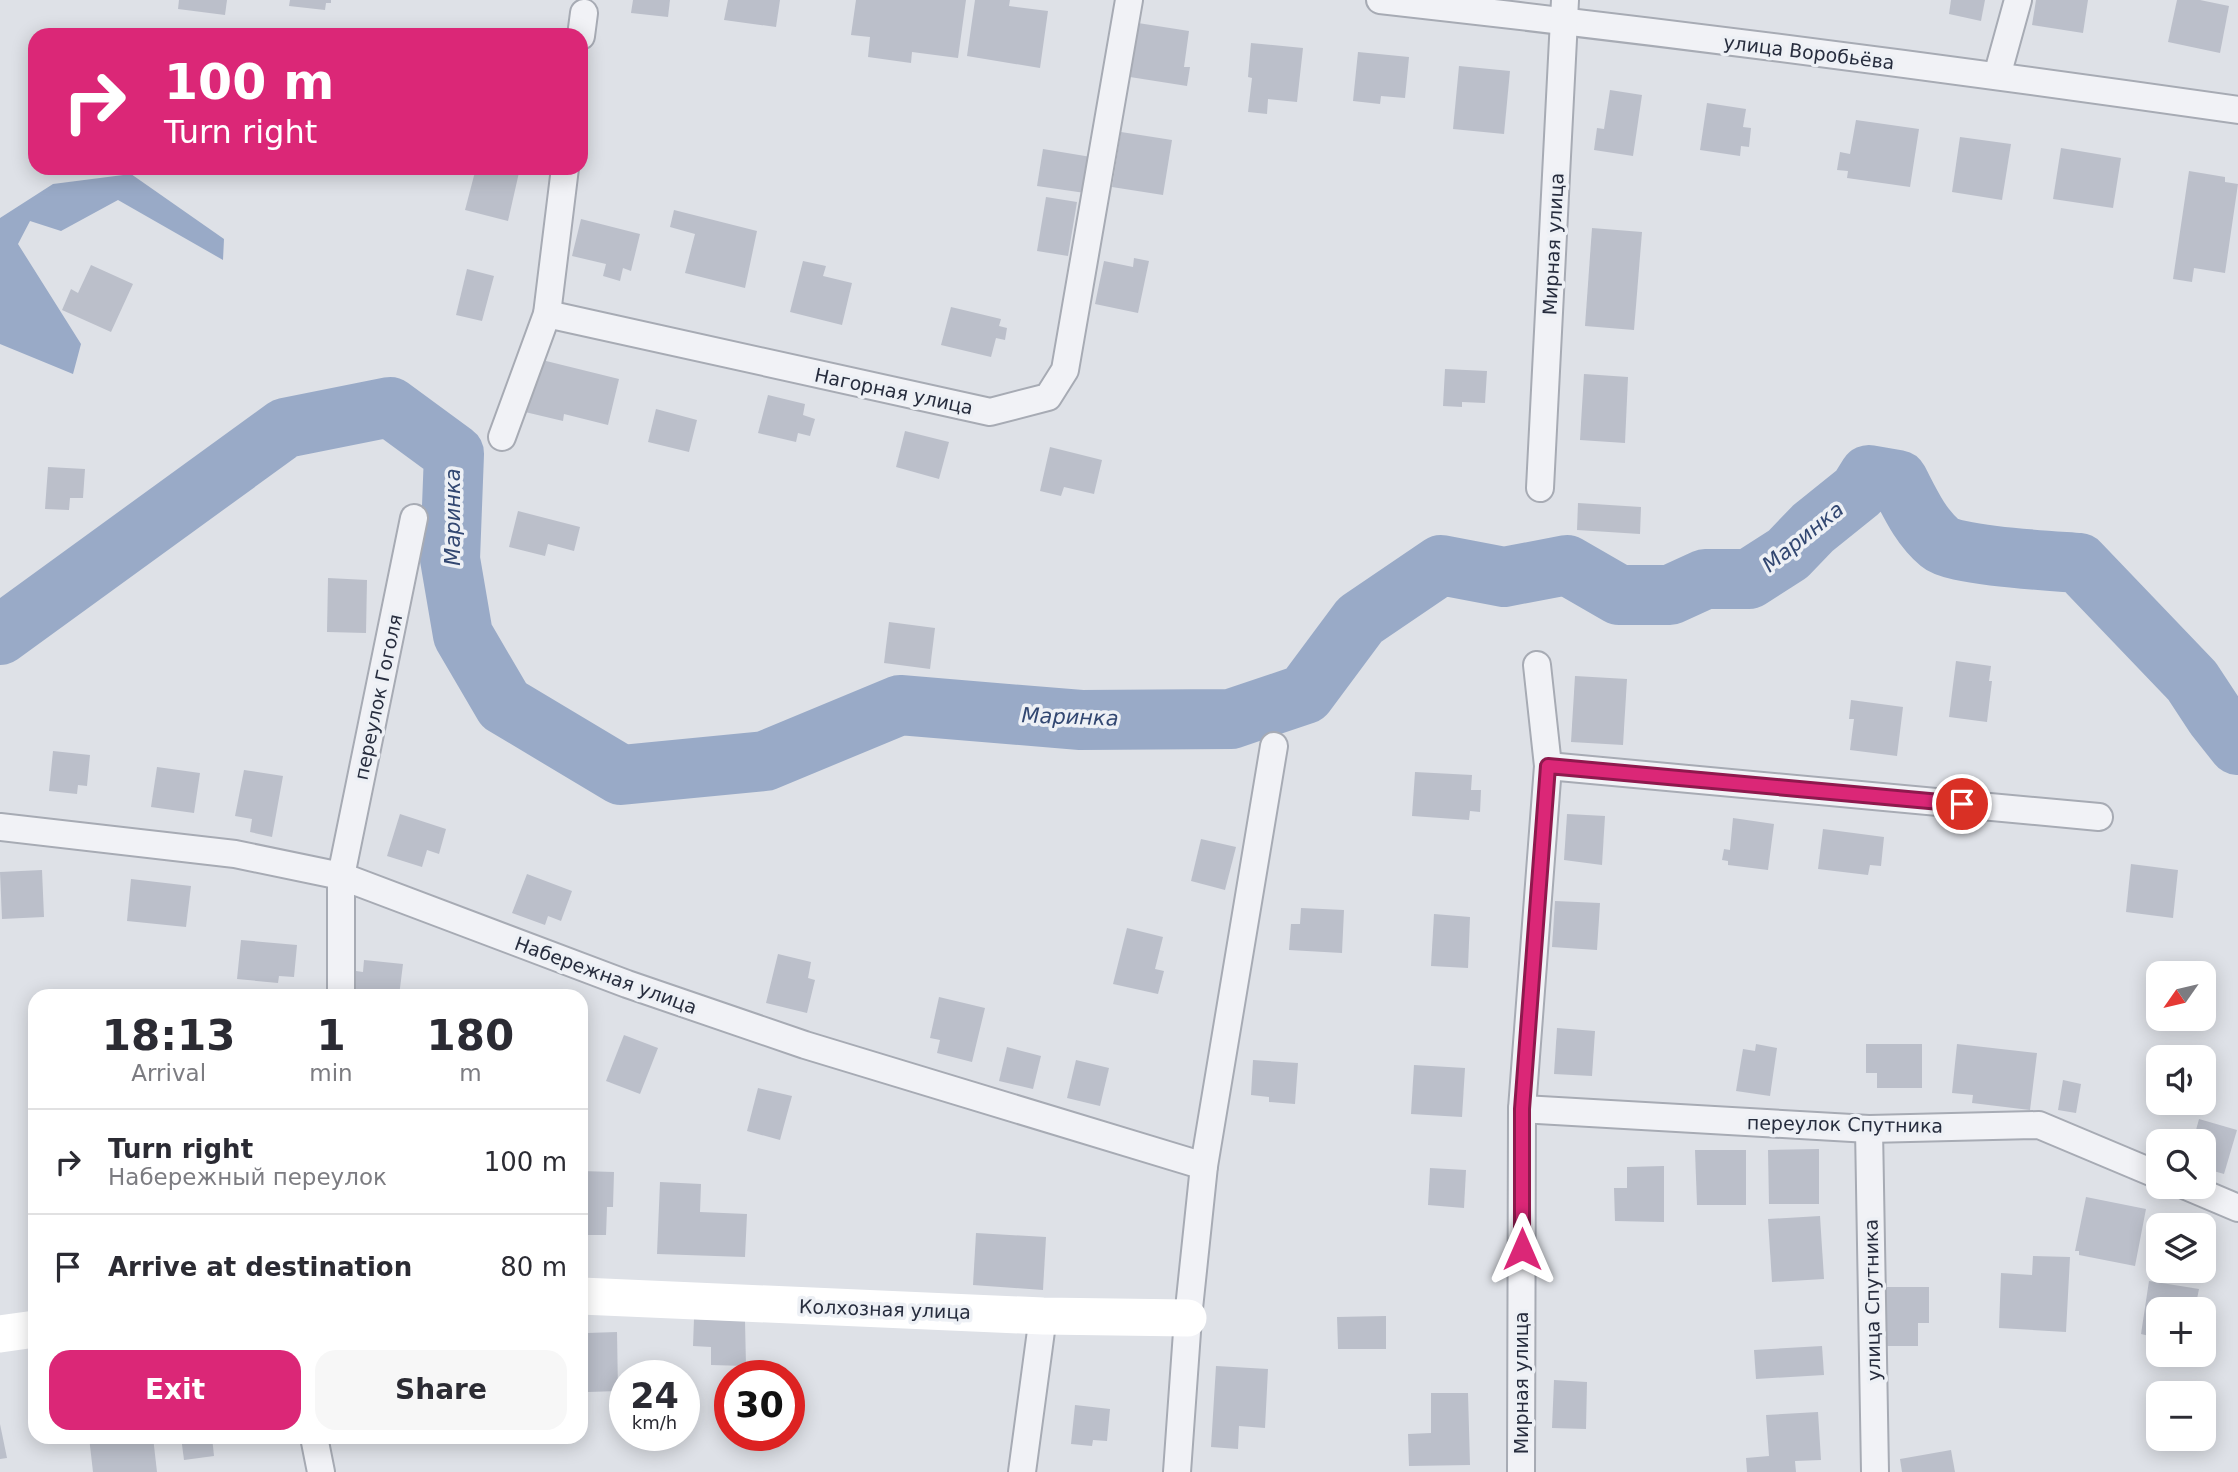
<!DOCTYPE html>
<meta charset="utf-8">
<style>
body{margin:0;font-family:"DejaVu Sans",sans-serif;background:#f7f7f7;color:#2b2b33;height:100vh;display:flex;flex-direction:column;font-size:26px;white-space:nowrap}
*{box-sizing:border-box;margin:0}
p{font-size:23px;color:#7c7c81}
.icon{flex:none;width:38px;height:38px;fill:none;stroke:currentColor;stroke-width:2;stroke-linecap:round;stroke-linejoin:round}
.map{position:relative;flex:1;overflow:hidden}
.details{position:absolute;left:28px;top:989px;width:560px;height:455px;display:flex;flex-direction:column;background:#fff;border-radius:21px;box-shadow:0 4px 18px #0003}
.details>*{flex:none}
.guide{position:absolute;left:28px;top:28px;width:560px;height:147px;border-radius:21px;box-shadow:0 4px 18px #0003;background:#db2777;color:#fff;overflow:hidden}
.needle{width:46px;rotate:236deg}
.buttons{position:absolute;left:2146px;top:961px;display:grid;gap:14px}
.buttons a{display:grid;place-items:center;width:70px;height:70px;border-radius:14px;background:#fff;box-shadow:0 4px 18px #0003;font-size:35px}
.speed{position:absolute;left:609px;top:1360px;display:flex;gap:14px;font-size:35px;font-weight:700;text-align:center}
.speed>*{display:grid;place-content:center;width:91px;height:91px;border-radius:50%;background:#fff;box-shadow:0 4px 18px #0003;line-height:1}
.speed small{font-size:18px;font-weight:400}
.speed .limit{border:10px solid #d22;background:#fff;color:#111}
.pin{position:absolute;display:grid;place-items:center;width:60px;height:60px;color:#fff;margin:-30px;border:4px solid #fff;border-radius:50%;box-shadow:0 2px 7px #0007}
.me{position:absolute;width:77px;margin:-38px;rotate:0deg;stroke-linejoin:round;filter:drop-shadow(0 0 5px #0008)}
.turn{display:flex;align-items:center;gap:24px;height:147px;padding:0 21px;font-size:32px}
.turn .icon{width:91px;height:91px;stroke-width:2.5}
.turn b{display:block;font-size:49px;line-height:60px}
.eta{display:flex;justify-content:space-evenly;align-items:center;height:119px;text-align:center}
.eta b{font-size:42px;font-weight:700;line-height:49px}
.button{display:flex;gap:14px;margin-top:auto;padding:14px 21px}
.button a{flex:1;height:80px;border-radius:21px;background:#db2777;color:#fff;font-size:28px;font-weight:700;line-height:80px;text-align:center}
.button a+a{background:#f7f7f7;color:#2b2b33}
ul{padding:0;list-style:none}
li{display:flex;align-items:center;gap:21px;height:105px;padding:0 21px;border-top:2px solid #e1e1e2}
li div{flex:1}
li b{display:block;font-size:26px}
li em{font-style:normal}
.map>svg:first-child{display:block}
.water{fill:#99aac7}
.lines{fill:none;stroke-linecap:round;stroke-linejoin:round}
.river{stroke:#99aac7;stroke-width:60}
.building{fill:#bbbfca}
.street-casing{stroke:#a7abb4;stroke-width:30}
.street{stroke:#f1f2f6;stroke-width:26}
.secondary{stroke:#fff;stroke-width:37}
.route-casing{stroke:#8e194d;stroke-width:18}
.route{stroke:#db2777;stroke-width:12}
.labels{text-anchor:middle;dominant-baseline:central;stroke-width:7;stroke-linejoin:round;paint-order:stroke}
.street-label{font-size:19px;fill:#272d3e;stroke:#edf0f5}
.water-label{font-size:21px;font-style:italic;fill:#324771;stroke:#edf0f5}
</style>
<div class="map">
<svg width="2238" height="1472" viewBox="0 0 2238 1472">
<rect width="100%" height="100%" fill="#dee1e7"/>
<polygon class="water" points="131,174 224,239 223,260 118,200 61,231 30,221 18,244 81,344 73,374 0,344 0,218 53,184"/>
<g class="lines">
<path class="river" d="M0 635 285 428 390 407 454 454 450 559 463 635 504 705 621 775 765 761 900 705 1081 720 1231 719 1305 694 1360 620 1441 565 1504 577 1567 565 1619 595H1670L1705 579H1749L1788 554 1813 528 1859 491 1869 475 1898 480C1910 503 1920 526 1940 543 1955 556 2055 561 2079 563L2192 681 2215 716 2238 745"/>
</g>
<g class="building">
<polygon points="179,0 227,0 225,15 178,9"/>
<polygon points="290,0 331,0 331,3 326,3 325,10 289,6"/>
<polygon points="633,0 670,0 668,17 631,13"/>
<polygon points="728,0 780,0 776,27 724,20"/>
<polygon points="856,0 966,0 958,58 912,52 911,63 868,57 870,37 851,35"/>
<polygon points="975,0 1010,0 1009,6 1048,11 1040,68 967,56"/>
<polygon points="1951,0 1985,0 1981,21 1949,14"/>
<polygon points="2036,0 2088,0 2083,33 2032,25"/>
<polygon points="2177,0 2200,0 2229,6 2220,53 2168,42"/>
<polygon points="1138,23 1189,31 1184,67 1190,67 1187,86 1130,77"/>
<polygon points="1251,43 1303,48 1297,102 1268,99 1267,114 1248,112 1252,78 1248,77"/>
<polygon points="1358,52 1409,57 1405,98 1381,96 1380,104 1353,101"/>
<polygon points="1459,66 1510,71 1504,134 1453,129"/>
<polygon points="1610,90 1642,95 1633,156 1594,150 1597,128 1604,129"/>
<polygon points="1707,103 1746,109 1743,127 1751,128 1749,147 1741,146 1740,156 1700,150"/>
<polygon points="1856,120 1919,129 1910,187 1847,178 1848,171 1837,170 1840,152 1850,154"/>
<polygon points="1121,132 1172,140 1163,195 1112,187"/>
<polygon points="1960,137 2011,144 2002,200 1952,192"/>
<polygon points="2061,148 2121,158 2113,208 2053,199"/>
<polygon points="1043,149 1091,157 1085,193 1037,186"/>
<polygon points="476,168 520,168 508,221 465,210"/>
<polygon points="2189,171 2225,177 2225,182 2238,184 2225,273 2194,268 2192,282 2173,279"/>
<polygon points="1046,197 1077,202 1068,256 1037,251"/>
<polygon points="674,210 757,231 745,288 685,273 695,234 670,227"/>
<polygon points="581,219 640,234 631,271 623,268 620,281 603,276 606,264 572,256"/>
<polygon points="1592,228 1642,232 1634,330 1585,326"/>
<polygon points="1134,258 1149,261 1138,313 1095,304 1104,261 1133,267"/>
<polygon points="803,261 826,266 823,276 852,283 842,325 790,312"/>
<polygon points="91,265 133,284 111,332 62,310 71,289 78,293"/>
<polygon points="467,269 494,276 482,321 456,315"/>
<polygon points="951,307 1001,319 999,326 1007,328 1005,340 996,338 991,357 941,345"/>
<polygon points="538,359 619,379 608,425 564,414 563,421 525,412"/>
<polygon points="1445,369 1487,371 1485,403 1462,402 1462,407 1443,406"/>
<polygon points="1584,374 1628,377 1625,443 1580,440"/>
<polygon points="768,395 805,404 803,415 815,419 810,436 798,433 796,442 758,433"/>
<polygon points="656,409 697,420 689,452 648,442"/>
<polygon points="905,431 949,442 939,479 896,467"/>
<polygon points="1050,447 1102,460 1094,494 1064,487 1061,496 1040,491"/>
<polygon points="48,467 85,469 83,498 70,498 69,510 45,509"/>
<polygon points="1578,503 1641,507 1640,534 1577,530"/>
<polygon points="518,511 580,527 574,551 548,544 545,556 509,547"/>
<polygon points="328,578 367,580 366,633 327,632"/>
<polygon points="889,622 935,628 930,669 884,663"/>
<polygon points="1956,661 1991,666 1989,681 1992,681 1987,722 1949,717"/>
<polygon points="1575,676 1627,679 1623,745 1571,742"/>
<polygon points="1851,700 1903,707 1897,756 1850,750 1854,719 1849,719"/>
<polygon points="53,751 90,755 87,786 78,785 77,794 49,791"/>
<polygon points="157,767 200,773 194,813 151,807"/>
<polygon points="244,770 283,776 272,837 250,832 252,819 235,816"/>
<polygon points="1415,772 1472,775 1471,790 1481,790 1480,812 1470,811 1469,820 1412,816"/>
<polygon points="400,814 446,829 439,854 427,850 422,867 387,856"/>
<polygon points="1567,814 1605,816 1602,865 1564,860"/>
<polygon points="1733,818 1774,824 1768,870 1728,865 1728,861 1722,860 1724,849 1730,850"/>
<polygon points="1823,829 1884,837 1881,866 1870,865 1868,875 1818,869"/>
<polygon points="1201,839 1236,847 1225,890 1191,881"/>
<polygon points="2131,864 2178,870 2173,918 2126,912"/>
<polygon points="42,870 44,917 2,919 0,872"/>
<polygon points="527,874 572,891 561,921 548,916 545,925 512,913"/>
<polygon points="131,879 191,886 186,927 127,921"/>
<polygon points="1555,901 1600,903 1597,950 1552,947"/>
<polygon points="1301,908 1344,910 1342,953 1289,950 1291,924 1300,924"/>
<polygon points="1434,914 1470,917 1468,968 1431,966"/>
<polygon points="1127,928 1163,937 1155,969 1164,971 1158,994 1113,984"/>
<polygon points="241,940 297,945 294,977 279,976 278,983 237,979"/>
<polygon points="778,954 811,962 808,978 815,980 807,1013 766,1003"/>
<polygon points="364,960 403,964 399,996 353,996 356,971 363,972"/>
<polygon points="939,997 985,1008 972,1062 937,1053 940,1040 930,1038"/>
<polygon points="1557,1028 1595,1031 1592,1076 1554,1074"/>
<polygon points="624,1035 658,1048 640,1094 606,1081"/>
<polygon points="1756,1044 1777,1048 1770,1096 1736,1091 1743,1049 1755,1051"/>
<polygon points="1866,1044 1922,1044 1922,1088 1877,1088 1877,1073 1866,1073"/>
<polygon points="1957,1044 2037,1053 2030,1110 1972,1103 1973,1095 1952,1093"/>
<polygon points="1007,1047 1041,1056 1033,1089 999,1081"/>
<polygon points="1076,1060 1109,1068 1100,1106 1067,1098"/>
<polygon points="1253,1060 1298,1063 1295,1104 1269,1102 1269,1097 1251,1095"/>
<polygon points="1414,1065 1465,1068 1462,1117 1411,1114"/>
<polygon points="2063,1080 2081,1084 2076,1113 2058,1110"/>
<polygon points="758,1088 792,1096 780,1140 747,1131"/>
<polygon points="2199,1119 2237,1130 2224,1174 2203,1168 2203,1141 2193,1141"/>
<polygon points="1819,1149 1819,1204 1769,1204 1768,1150"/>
<polygon points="1695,1150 1746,1150 1746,1205 1697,1205"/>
<polygon points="1664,1166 1664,1222 1615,1221 1614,1188 1627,1188 1627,1167"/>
<polygon points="1430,1168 1466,1170 1464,1208 1428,1205"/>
<polygon points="581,1171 614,1172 613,1207 607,1207 606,1235 581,1235"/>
<polygon points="660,1182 701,1184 700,1212 747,1214 745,1257 657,1254"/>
<polygon points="2086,1197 2146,1209 2135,1266 2079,1255 2079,1251 2075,1251"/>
<polygon points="1820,1216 1824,1279 1772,1282 1768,1219"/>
<polygon points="976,1233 1046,1237 1043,1290 973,1285"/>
<polygon points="2033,1256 2070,1257 2066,1332 1999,1328 2001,1273 2032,1275"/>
<polygon points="2149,1281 2199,1289 2195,1309 2158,1309 2158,1338 2141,1334"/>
<polygon points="1885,1287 1929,1287 1929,1323 1918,1323 1918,1346 1886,1346"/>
<polygon points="1386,1316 1386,1349 1338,1349 1337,1317"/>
<polygon points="694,1319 745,1321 746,1366 711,1365 711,1347 693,1346"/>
<polygon points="617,1332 618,1391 588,1392 587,1333"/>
<polygon points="1822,1346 1824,1375 1756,1379 1754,1350"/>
<polygon points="1216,1366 1268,1369 1265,1428 1239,1426 1238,1449 1211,1447"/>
<polygon points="1554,1380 1587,1382 1586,1429 1552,1428"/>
<polygon points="1431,1393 1468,1393 1470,1465 1409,1466 1408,1434 1431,1433"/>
<polygon points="1075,1405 1110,1409 1107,1441 1093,1440 1092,1446 1071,1444"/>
<polygon points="1818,1412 1821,1460 1795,1461 1796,1472 1747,1472 1746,1458 1769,1456 1766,1415"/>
<polygon points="0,1424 7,1458 0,1459"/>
<polygon points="89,1437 153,1437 157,1472 93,1472"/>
<polygon points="181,1437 212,1437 214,1456 184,1460"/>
<polygon points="1951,1450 1955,1472 1902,1472 1900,1459"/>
</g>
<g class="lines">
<defs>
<g id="street">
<path d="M1380 0C1666 32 1952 69 2238 110"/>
<polyline points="581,36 584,13"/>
<polyline points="1997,76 2018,0"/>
<polyline points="547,314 990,412 1048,397 1065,370 1129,0"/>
<polyline points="502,437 547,314 565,168"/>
<polyline points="1540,488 1565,0"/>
<polyline points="1548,766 2099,817"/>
<polyline points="0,827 235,854 341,876 627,984 805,1045 1204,1166"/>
<polyline points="341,996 341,876 414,518"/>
<polyline points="1522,1109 1869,1129 2039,1125 2158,1175"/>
<polyline points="1869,1129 1875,1472"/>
<polyline points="2186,1186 2238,1208"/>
<polyline points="314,1437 321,1472"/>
<polyline points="1022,1472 1043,1316"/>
<polyline points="1177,1472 1188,1318 1204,1166 1274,746"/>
<polyline points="1521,1472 1522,1109 1548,766 1537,665"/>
</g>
</defs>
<use href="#street" class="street-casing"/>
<use href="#street" class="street"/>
<g class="secondary">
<polyline points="581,1296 1043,1316 1188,1318"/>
<polyline points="0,1334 35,1329"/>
</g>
</g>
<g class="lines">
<defs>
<polyline id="route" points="1522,1249 1522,1109 1548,766 1962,804"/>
</defs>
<use href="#route" class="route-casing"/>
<use href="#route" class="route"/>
</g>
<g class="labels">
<g class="street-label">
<text transform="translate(1809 52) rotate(7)">улица Воробьёва</text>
<text transform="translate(1553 244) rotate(-87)">Мирная улица</text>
<text transform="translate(894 391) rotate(12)">Нагорная улица</text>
<text transform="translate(378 697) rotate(-78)">переулок Гоголя</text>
<text transform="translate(606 975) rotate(20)">Набережная улица</text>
<text transform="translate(1845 1124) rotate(1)">переулок Спутника</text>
<text transform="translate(1872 1300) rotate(-91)">улица Спутника</text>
<text transform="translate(885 1309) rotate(2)">Колхозная улица</text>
<text transform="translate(1521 1383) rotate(-90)">Мирная улица</text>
</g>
<g class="water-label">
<text transform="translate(453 517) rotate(-90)">Маринка</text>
<text transform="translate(1803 537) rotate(-39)">Маринка</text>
<text transform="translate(1070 717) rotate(2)">Маринка</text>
</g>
</g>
</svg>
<div class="buttons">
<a><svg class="needle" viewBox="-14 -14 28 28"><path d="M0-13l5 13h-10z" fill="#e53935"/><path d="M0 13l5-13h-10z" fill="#7c7c81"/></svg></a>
<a><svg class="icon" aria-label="sound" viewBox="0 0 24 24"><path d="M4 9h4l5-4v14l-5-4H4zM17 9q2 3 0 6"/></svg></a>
<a><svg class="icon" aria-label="search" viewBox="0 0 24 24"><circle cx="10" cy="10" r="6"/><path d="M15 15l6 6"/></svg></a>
<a><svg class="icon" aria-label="layers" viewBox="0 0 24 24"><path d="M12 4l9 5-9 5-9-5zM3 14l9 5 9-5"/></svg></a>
<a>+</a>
<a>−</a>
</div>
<div class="speed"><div>24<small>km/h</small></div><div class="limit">30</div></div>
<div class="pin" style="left:1962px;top:804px;background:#d93025"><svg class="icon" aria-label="arrive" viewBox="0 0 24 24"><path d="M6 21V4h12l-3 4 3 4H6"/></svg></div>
<svg class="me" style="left:1522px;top:1249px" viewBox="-20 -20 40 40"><path d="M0-17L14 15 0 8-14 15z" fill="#db2777" stroke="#fff" stroke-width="4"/></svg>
<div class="guide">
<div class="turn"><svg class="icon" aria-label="right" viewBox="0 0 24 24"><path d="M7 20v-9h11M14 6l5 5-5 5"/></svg><div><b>100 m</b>Turn right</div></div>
</div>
<section class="details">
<div class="eta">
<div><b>18:13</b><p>Arrival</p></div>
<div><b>1</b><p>min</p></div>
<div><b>180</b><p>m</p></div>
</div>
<ul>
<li><svg class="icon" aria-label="right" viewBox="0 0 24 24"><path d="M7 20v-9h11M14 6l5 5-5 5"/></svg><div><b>Turn right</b><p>Набережный переулок</p></div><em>100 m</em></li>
<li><svg class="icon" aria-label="arrive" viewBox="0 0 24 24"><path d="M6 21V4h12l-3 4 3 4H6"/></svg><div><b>Arrive at destination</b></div><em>80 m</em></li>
</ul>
<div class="button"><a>Exit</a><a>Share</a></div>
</section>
</div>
